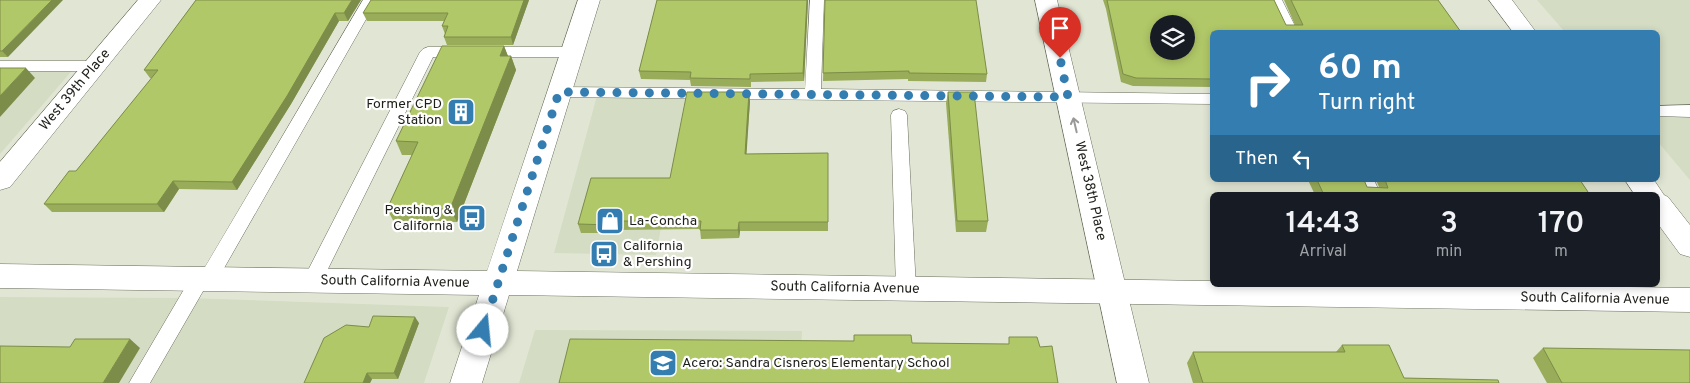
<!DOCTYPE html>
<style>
body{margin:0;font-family:Overpass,sans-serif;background:#242831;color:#f1f3f6;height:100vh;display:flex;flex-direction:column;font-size:19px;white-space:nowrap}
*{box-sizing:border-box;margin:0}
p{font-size:16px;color:#9ea1a6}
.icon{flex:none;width:28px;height:28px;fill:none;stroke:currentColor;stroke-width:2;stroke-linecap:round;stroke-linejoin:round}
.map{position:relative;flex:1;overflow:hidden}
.sheet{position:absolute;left:1210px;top:192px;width:450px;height:95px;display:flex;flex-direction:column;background:#171b24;border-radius:8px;box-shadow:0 2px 8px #0003}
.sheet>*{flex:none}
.guide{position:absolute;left:1210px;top:30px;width:450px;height:152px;border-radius:8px;box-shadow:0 2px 8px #0003;background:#337db0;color:#fff;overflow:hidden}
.buttons{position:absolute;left:1150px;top:15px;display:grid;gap:10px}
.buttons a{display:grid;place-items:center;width:45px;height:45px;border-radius:50%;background:#171b24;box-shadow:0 2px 8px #0003;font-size:25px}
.pin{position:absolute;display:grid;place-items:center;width:42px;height:42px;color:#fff;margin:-51px -21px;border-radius:50% 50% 50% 0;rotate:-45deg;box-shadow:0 0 5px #0007}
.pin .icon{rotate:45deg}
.me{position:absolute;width:55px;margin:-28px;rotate:17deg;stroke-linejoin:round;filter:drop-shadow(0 0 4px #0008)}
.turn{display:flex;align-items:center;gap:18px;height:105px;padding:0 25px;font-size:22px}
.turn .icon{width:65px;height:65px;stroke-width:2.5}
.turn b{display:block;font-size:35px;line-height:42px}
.then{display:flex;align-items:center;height:48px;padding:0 25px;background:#0003;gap:10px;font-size:19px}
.eta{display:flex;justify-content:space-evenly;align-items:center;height:85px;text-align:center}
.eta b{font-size:30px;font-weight:600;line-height:35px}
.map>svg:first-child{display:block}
.built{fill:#d4dcc4}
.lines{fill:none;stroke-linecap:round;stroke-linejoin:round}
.lane-casing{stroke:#696e5e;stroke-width:1}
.street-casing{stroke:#696e5e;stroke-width:1}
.secondary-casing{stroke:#696e5e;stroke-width:1}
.lane{fill:#fff;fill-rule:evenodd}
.street{fill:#fff;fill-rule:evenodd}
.secondary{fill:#fff;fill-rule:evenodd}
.wall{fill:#98ac59}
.shaded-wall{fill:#7c8c49}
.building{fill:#b1c868;stroke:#7c8c49;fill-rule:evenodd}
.oneway{stroke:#999a98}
.route{stroke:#337db0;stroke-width:9;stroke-dasharray:0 16.2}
.labels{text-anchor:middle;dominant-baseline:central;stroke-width:4.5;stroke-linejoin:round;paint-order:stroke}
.street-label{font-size:14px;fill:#1d1f19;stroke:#fff}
.poi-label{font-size:14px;fill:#1d1f19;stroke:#fff;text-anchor:start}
</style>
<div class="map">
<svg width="1690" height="383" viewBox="0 0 1690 383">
<rect width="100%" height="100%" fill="#e1e6d4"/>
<g class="built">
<polygon points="1537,0 1690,0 1690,180 1658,142 1658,32 1565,32"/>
<polygon points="0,66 76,66 0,154"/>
<polygon points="598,92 686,93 656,255 554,253"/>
<polygon points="0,297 188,298 449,307 424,383 14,383 0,352"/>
<polygon points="535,330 802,331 800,383 519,383"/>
</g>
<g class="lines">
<defs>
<g id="lane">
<polygon points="363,0 377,0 215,284 206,286 150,383 129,383 193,274 202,272"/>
<polygon points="810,0 824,0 821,89 1212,94 1212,104 559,97 553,96 551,92 553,88 559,87 805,89"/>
<polygon points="1268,0 1282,0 1298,32 1284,32"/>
<polygon points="428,47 572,47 577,49 580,52 577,55 572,57 433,57 320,285 313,288 306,285 303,280 420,52 423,49"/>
<polygon points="0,61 95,61 100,62 103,66 100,70 95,71 0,71"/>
<polygon points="1690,105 1690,117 1658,116 1658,106"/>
<polygon points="899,109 905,111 907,115 916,289 913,295 906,297 899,295 896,289 891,115 893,111"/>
<polygon points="1356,180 1374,180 1381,195 1363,195"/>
</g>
<g id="street">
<polygon points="138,0 161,0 10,187 0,190 0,162"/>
<polygon points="1035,0 1057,0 1149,383 1117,383"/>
<polygon points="1489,0 1512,0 1536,32 1513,32"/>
<polygon points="1625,180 1654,180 1664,195 1668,197 1690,225 1690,257 1680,254 1658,224 1658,195 1635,195"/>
</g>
<polygon id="secondary" points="578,0 600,0 517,271 1212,281 1212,285 1510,285 1690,288 1690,312 509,295 482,383 450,383 479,295 0,288 0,264 487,271"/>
</defs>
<use href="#lane" class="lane-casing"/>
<use href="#street" class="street-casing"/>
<use href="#secondary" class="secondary-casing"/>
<use href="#lane" class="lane"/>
<use href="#street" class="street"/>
<use href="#secondary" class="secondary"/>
</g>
<g class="wall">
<polygon points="0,0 8,57 0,57"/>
<polygon points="196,0 361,0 348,21 339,21 291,104 237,190 179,189 164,212 52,212 44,204 76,171 152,78 150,78 144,70"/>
<polygon points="529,0 513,45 447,45 444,37 445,34 442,26 444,21 367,21 363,13"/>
<polygon points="657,0 808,0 804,81 751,82 751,87 691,86 690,80 641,79 639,71"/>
<polygon points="825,0 987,74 986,82 908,81 908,79 823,81"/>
<polygon points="1103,0 1274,0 1286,25 1295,25 1284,0 1438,0 1461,32 1212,32 1212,87 1133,86 1121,82 1106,9"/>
<polygon points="504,46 508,56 511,56 516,70 457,222 394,222 387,209 412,155 402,155 396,141"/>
<polygon points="948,92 988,221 986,232 956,232 946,103"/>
<polygon points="750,101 746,154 828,153 828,231 740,231 739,238 701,239 700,229 615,230 614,233 581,233 578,224 670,178"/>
<polygon points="1308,180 1364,180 1367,187 1379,187 1376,180 1580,180 1590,195 1315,195"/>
<polygon points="419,323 398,379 372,379 370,383 304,383 369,327"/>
<polygon points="1342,345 1404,378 1499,383 1193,383 1187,363 1193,352 1336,352"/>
<polygon points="1543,348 1690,383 1547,383 1533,358"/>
</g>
<g class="shaded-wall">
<polygon points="52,0 63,0 8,57 2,51"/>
<polygon points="352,0 361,0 348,21 344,13"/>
<polygon points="524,0 529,0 513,45 511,37"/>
<polygon points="807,0 808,0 804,81 803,73"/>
<polygon points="335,13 339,21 291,104 237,190 232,182"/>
<polygon points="504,46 509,59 500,56"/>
<polygon points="511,56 516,70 457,222 450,209"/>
<polygon points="26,68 35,78 0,117 0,96"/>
<polygon points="749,92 750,101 746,162 745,154"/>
<polygon points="173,181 179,189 164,212 157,204"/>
<polygon points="612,221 615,230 614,233 612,225"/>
<polygon points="739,222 740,231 739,238 738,230"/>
<polygon points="415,317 419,323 398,379 394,373"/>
<polygon points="130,339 140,348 119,383 103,383"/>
<polygon points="367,373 372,379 370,383 363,383"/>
</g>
<g class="building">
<polygon points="0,0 52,0 2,51 0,51"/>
<polygon points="196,0 352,0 344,13 335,13 287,96 232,182 173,181 157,204 44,204 69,171 76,171 158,70 144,70"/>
<polygon points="371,0 524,0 511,37 444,37 448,26 442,26 448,13 363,13"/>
<polygon points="657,0 807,0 803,73 750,74 750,79 690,78 691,72 639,71"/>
<polygon points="825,0 976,0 987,74 909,73 909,71 823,73"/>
<path d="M1107 0H1274L1286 25H1303L1291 0H1438L1461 32H1212V79L1136 78 1123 74ZM1159 24H1186V51H1159Z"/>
<polygon points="442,46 504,46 500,56 511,56 450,209 387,209 418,142 396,141"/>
<polygon points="0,68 26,68 0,96"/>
<polygon points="687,92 749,92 745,154 828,153 828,222 739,222 738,230 700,230 701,221 612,221 612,225 578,224 591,178 670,178"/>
<polygon points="948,92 974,92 988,221 957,221"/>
<polygon points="1317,180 1364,180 1367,187 1388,188 1385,180 1580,180 1590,195 1324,195"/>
<polygon points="373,316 415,317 394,373 367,373 363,383 304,383 324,338 346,325 369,327"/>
<polygon points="854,335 911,335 912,343 1009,344 1009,337 1037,337 1040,347 1052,346 1058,383 559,383 570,339 854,341"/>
<polygon points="75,339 130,339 103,383 0,383 0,346 70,347"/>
<polygon points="1342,345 1389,345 1404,378 1498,380 1499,383 1203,383 1193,352 1345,352"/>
<polygon points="1543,348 1690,350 1690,383 1562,383"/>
</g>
<defs><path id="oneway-shaft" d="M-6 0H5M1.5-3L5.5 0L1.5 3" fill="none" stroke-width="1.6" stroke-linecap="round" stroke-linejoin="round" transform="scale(1.25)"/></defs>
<use class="oneway" href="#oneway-shaft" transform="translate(1075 125) rotate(-103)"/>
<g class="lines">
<polyline class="route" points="483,330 559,92 1068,97 1060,58"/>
</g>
<defs>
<symbol id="building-square" viewBox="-11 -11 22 22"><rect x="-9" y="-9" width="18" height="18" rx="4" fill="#337db0" stroke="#fff"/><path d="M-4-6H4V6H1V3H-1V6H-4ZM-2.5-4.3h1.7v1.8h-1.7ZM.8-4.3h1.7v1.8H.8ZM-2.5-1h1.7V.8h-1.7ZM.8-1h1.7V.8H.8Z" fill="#fff"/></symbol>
<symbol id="bus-square" viewBox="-11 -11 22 22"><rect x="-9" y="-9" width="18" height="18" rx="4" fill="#337db0" stroke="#fff"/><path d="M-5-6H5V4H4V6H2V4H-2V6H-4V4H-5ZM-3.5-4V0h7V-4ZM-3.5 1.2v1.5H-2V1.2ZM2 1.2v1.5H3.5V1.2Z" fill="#fff"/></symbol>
<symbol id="shop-square" viewBox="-11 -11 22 22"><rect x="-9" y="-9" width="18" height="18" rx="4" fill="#337db0" stroke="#fff"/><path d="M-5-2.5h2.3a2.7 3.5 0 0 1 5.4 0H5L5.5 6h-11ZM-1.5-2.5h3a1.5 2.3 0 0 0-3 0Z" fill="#fff"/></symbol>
<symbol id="school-square" viewBox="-11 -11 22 22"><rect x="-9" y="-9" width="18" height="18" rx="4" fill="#337db0" stroke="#fff"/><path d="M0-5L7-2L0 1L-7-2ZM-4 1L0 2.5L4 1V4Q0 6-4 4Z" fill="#fff"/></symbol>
</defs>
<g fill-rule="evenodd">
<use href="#building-square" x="445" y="96" width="32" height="32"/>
<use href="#bus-square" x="456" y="202" width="32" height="32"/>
<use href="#shop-square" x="594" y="205" width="32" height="32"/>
<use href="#bus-square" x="588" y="238" width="32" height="32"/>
<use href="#school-square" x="647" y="347" width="32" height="32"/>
</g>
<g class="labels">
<g class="street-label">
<text transform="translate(75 90) rotate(-50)">West 39th Place</text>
<text transform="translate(1090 191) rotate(77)">West 38th Place</text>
<text transform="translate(395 282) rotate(1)">South California Avenue</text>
<text transform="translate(845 288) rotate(1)">South California Avenue</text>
<text transform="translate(1595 299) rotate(1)">South California Avenue</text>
</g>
<g class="poi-label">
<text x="442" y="104" text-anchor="end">Former CPD<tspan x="442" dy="16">Station</tspan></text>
<text x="453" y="210" text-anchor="end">Pershing &amp;<tspan x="453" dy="16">California</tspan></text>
<text x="629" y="221">La-Concha</text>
<text x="623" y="246">California<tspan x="623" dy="16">&amp; Pershing</tspan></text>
<text x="682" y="363">Acero: Sandra Cisneros Elementary School</text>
</g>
</g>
</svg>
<div class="buttons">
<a><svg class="icon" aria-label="layers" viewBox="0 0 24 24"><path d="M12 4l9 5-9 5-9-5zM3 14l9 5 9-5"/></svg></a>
</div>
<div class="pin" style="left:1060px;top:58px;background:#d93025"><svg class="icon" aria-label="arrive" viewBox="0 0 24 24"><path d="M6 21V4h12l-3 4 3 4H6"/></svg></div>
<svg class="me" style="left:483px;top:330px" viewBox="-20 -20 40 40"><circle r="19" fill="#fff"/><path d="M0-13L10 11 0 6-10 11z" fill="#337db0"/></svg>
<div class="guide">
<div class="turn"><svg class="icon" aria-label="right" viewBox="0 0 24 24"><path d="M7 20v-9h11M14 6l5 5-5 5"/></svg><div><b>60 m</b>Turn right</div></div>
<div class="then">Then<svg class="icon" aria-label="left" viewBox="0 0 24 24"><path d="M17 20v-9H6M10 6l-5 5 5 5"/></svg></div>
</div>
<section class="sheet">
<div class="eta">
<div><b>14:43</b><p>Arrival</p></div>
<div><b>3</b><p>min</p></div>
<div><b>170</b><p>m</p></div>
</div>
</section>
</div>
